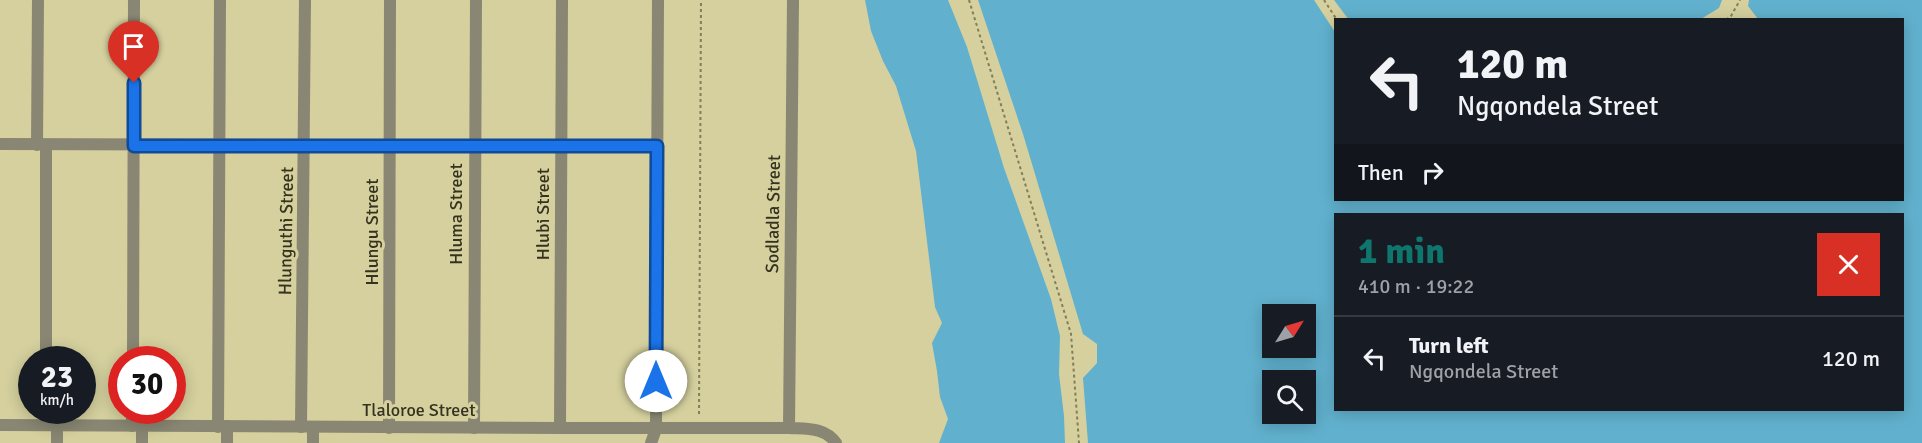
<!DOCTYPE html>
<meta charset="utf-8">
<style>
body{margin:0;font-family:Signika,sans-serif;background:#242831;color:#f1f3f6;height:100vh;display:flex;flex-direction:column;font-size:22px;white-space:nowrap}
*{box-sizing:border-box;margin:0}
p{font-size:20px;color:#9ea1a6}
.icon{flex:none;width:33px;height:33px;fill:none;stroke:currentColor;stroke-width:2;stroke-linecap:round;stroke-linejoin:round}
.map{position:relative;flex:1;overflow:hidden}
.sheet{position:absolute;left:1334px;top:213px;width:570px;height:198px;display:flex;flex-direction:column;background:#171b24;border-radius:0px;box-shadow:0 3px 15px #0003}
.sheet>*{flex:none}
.banner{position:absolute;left:1334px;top:18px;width:570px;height:183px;border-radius:0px;box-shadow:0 3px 15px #0003;background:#171b24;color:#f1f3f6;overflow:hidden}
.needle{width:39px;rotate:53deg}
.buttons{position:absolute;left:1262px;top:304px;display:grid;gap:12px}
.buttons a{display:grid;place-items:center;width:54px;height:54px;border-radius:0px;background:#171b24;box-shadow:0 3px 15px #0003;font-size:30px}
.speed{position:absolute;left:18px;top:346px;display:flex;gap:12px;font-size:30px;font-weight:700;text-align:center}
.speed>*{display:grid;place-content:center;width:78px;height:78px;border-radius:50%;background:#171b24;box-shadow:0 3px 15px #0003;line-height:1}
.speed small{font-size:15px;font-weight:400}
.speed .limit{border:9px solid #d22;background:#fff;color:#111}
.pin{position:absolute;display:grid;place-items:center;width:51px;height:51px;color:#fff;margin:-62px -26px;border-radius:50% 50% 50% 0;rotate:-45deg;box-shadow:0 0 6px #0007}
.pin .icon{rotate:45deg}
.me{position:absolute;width:66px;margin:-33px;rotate:0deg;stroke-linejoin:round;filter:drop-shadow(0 0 4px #0008)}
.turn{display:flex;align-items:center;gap:21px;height:126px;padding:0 24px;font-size:27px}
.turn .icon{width:78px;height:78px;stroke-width:2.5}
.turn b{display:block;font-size:42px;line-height:51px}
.then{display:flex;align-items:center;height:57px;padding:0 24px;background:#0003;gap:12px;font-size:22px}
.round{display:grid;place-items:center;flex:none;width:63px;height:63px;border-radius:0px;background:#242831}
.summary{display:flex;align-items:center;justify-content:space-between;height:102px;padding:0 24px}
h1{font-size:36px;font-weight:800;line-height:45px;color:#0f766e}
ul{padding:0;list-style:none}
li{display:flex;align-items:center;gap:18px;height:84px;padding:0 24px;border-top:2px solid #363941}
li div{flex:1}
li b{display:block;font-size:22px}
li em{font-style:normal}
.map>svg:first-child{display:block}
.water{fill:#61b1ce;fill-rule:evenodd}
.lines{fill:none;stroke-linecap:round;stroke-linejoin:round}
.path{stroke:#827e5c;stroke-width:2;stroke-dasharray:3 3;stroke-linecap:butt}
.street{stroke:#898773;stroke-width:12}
.route-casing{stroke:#114b97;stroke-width:15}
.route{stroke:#1a73e8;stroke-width:10}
.labels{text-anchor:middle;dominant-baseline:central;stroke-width:6;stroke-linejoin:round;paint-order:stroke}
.street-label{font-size:18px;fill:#35331f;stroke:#d5d09e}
</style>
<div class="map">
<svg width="1922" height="443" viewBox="0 0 1922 443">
<rect width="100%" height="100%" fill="#d5d09e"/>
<g class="water">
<polygon points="865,0 948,0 967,47 1004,168 1051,299 1060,336 1059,374 1064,416 1065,443 939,443 948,419 940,397 937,371 932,343 942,323 935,307 916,151 896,86 883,61 871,31"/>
<path d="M978 0H1314L1335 32V200H1902V20L1758 19 1748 6 1749 0H1922V443H1088L1083 378 1097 363V344L1083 334 1023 134ZM1335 214H1902V410H1335ZM1272 315H1305V348H1272ZM1272 381H1305V414H1272Z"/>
<polygon points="1334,0 1722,0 1719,8 1701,19 1349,20"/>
</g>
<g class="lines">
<g class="path">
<polyline points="969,0 1071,334 1079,443"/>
<polyline points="1324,0 1337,20"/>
<polyline points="1726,20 1731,16 1740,0"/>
<polyline points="699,414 701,0"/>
</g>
<g class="street">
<polyline points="0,144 658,146"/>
<polyline points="37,145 38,0"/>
<polyline points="46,145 46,360"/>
<polyline points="133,360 134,0"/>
<polyline points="46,411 47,425"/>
<path d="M0 425 560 428H789C807 429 825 427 836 443"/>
<polyline points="132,426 132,411"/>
<polyline points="218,427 220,0"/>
<polyline points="301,427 305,0"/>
<polyline points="389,428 390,0"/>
<polyline points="474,428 476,0"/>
<polyline points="560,428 562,0"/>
<polyline points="789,428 793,0"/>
<polyline points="57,443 57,425"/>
<polyline points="142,443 142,426"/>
<polyline points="227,443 227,426"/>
<polyline points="313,443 313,427"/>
<polyline points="651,443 656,429 658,0"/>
</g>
</g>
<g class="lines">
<defs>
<polyline id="route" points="134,83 134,146 657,146 656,381"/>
</defs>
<use href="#route" class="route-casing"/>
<use href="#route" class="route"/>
</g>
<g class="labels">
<g class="street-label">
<text transform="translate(456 214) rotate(-90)">Hluma Street</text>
<text transform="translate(543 214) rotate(-90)">Hlubi Street</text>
<text transform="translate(773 214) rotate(-89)">Sodladla Street</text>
<text transform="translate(286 231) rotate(-89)">Hlunguthi Street</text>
<text transform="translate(372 232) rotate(-90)">Hlungu Street</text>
<text x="419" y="410">Tlaloroe Street</text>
</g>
</g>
</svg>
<div class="buttons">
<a><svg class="needle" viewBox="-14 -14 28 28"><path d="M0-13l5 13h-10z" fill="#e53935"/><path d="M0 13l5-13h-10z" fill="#9ea1a6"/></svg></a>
<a><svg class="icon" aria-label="search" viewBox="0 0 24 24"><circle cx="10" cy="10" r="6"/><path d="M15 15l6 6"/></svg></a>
</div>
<div class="speed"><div>23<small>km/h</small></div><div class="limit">30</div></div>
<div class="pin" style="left:134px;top:83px;background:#d93025"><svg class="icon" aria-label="arrive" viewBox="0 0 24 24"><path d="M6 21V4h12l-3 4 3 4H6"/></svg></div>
<svg class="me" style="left:656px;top:381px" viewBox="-20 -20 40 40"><circle r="19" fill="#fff"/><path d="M0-13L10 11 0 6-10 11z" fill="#1a73e8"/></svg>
<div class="banner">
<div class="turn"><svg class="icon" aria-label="left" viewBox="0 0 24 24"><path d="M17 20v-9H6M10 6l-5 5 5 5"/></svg><div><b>120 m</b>Ngqondela Street</div></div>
<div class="then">Then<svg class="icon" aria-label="right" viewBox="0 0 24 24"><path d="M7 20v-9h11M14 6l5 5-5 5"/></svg></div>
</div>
<section class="sheet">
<div class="summary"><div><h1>1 min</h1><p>410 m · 19:22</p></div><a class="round" style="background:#d93025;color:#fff"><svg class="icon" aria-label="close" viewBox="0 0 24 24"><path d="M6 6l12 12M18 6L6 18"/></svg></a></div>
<ul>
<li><svg class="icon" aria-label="left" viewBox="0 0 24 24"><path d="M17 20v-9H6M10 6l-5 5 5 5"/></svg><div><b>Turn left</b><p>Ngqondela Street</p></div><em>120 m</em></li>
</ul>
</section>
</div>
